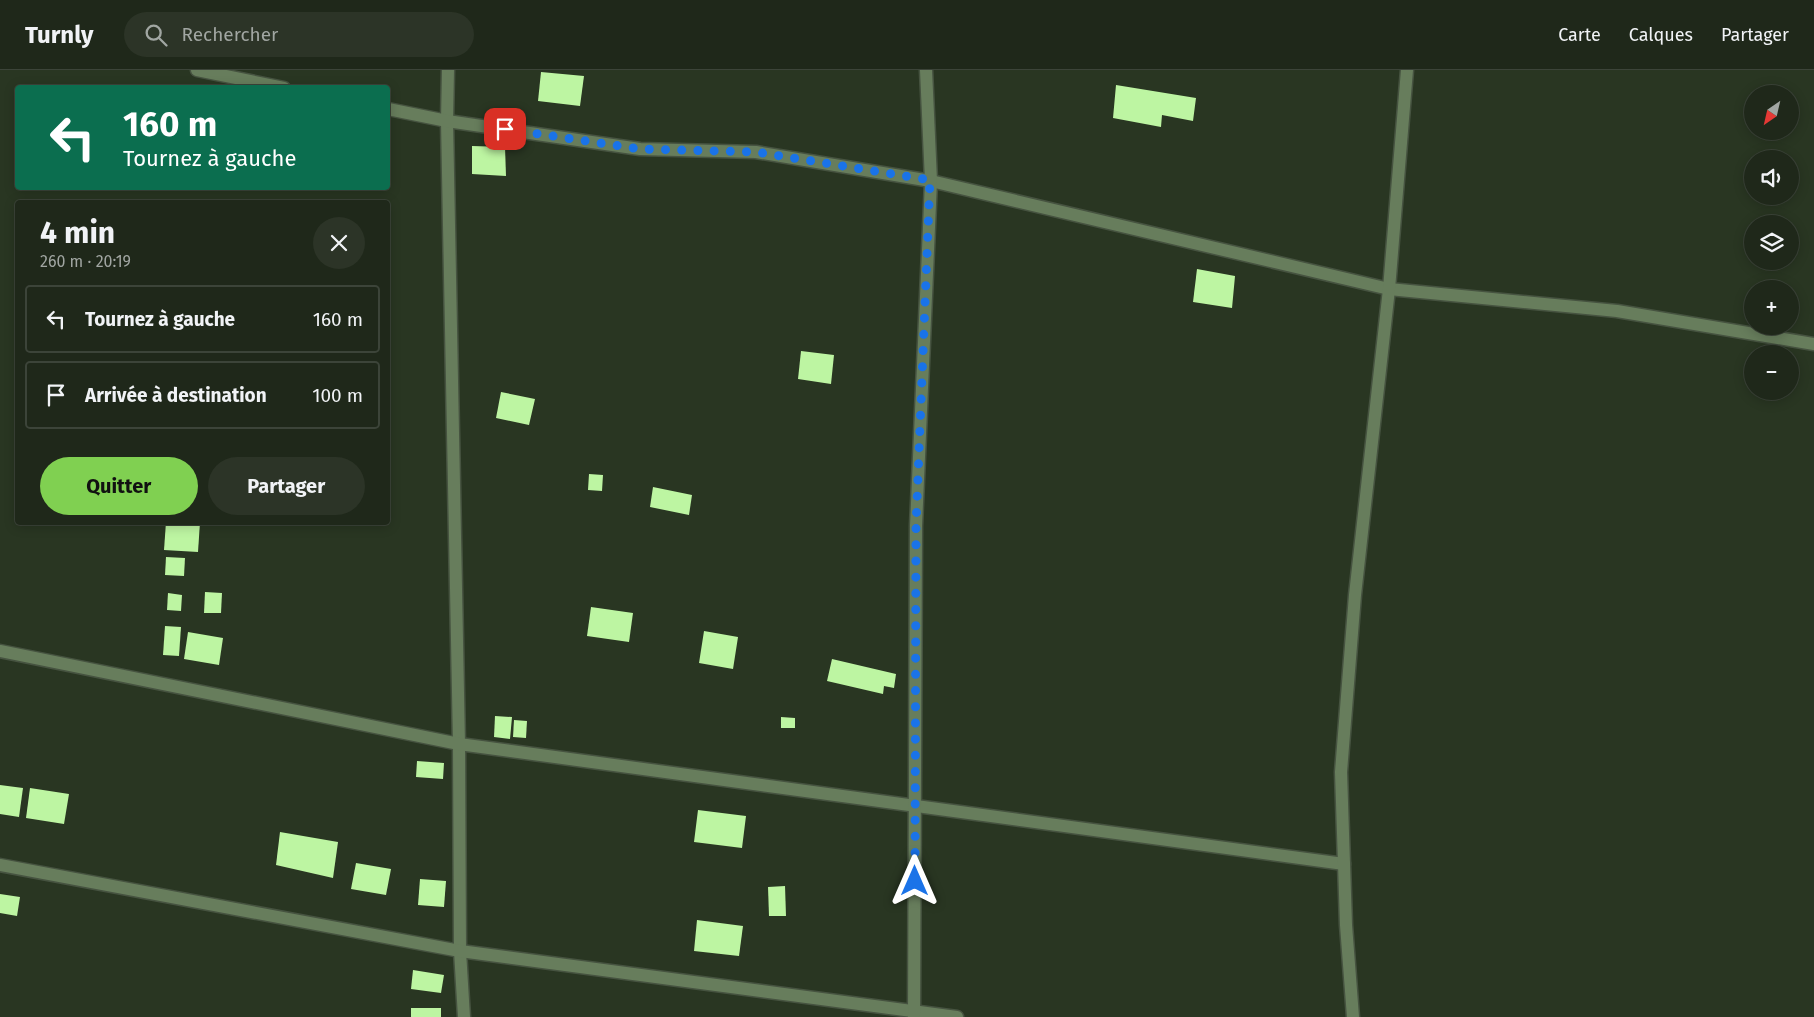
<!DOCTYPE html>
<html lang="fr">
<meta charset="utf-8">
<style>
body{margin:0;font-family:"Fira Sans",sans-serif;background:#2c3427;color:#f1f3f6;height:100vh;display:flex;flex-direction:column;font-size:19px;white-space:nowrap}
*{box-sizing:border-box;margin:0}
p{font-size:16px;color:#a1a6a2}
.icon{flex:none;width:28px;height:28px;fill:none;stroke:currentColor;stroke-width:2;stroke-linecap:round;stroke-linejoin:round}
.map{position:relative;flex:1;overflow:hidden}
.side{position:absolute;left:15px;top:130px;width:375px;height:325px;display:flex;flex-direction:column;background:#1f281a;border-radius:5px;box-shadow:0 2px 12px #0003,0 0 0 1px #3c4439}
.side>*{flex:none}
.top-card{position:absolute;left:15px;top:15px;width:375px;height:105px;border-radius:5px;box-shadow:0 2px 12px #0003,0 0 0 1px #3c4439;background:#0b6e4f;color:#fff;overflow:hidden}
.needle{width:32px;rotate:214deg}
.controls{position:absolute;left:1744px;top:15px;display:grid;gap:10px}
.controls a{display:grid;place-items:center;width:55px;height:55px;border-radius:50%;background:#1f281a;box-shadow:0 2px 12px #0003,0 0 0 1px #3c4439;font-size:25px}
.pin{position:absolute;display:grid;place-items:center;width:42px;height:42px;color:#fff;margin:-21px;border-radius:10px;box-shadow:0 2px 8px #0006}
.me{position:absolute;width:55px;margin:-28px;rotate:0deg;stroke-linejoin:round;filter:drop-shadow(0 0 4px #0008)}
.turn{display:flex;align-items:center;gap:18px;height:105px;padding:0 25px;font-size:22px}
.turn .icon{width:65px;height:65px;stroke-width:2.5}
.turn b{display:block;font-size:35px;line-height:42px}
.round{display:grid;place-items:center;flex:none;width:52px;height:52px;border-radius:26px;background:#2c3427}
.head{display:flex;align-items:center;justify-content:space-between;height:85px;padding:0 25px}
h1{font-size:30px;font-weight:700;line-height:38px}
.cta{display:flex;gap:10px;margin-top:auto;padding:10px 25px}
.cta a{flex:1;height:58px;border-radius:30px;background:#80d051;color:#111;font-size:20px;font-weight:700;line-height:58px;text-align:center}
.cta a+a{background:#2c3427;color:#f1f3f6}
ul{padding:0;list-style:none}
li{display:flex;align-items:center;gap:15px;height:68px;margin:0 10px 8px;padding:0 15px;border:2px solid #3c4439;border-radius:5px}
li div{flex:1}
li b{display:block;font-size:19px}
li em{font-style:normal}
header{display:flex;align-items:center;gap:30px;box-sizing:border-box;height:70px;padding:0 25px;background:#1f281a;border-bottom:1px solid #3c4439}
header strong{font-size:24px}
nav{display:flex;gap:28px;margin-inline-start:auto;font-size:18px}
.search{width:350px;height:45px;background:#2c3427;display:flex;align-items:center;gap:12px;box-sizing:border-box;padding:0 18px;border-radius:28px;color:#a1a6a2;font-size:19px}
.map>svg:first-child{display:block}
.building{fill:#bdf5a2}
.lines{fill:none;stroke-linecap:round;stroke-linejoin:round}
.minor-casing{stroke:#465340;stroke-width:15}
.minor{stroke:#677d5c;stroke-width:12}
.route{stroke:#1a73e8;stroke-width:9;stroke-dasharray:0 16.2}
</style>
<header>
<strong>Turnly</strong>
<div class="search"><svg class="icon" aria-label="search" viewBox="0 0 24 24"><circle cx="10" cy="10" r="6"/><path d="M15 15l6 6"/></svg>Rechercher</div>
<nav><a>Carte</a><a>Calques</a><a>Partager</a></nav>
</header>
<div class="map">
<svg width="1814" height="947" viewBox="0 0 1814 947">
<rect width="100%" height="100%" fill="#293622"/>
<g class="building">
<polygon points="541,2 584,6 580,36 538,31"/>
<polygon points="1116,15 1196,28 1193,51 1162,45 1161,57 1113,48"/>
<polygon points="472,76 505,77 506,106 472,104"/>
<polygon points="1197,199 1235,206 1232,238 1193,232"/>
<polygon points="801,281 834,285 831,314 798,309"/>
<polygon points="501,322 535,329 529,355 496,348"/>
<polygon points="589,404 603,405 602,421 588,420"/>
<polygon points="653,417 692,425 689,445 650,437"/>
<polygon points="166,452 200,452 198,482 164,480"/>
<polygon points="166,487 185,488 184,506 165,505"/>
<polygon points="205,522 222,523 221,543 204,543"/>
<polygon points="168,523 182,525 181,541 167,540"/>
<polygon points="591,537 633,543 629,572 587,566"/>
<polygon points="165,556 181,557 179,586 163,585"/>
<polygon points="704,561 738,567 733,599 699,593"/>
<polygon points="188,562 223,568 219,595 184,589"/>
<polygon points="832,589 896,604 894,618 884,616 883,624 827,611"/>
<polygon points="495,646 512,647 510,669 494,667"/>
<polygon points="781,647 795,648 795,658 781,658"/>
<polygon points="514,650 527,651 526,668 513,667"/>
<polygon points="417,691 444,693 443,709 416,707"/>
<polygon points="0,715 23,718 19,747 0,744"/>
<polygon points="30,718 69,724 64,754 26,748"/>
<polygon points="698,740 746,746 742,778 694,772"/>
<polygon points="280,762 338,772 333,808 276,795"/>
<polygon points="356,793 391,799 386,825 351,819"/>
<polygon points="420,809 446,811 444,837 418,835"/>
<polygon points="785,816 786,846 769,846 768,817"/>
<polygon points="0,824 20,827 17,846 0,843"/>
<polygon points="697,850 743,856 739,886 694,881"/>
<polygon points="413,900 444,905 441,923 411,919"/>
<rect x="411" y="938" width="30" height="9"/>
</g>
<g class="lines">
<defs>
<g id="minor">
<polyline points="197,0 284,18"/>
<polyline points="448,0 447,51 459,674 460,881 464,947"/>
<polyline points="388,39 447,51 640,79 756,82 931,111 1389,219 1617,241 1814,274"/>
<polyline points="0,581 459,674 1344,794"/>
<polyline points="0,795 460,881 957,947"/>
<polyline points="914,947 916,456 931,111 926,0"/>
<polyline points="1353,947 1346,855 1341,702 1355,525 1389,219 1407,0"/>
</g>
</defs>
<use href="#minor" class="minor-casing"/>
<use href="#minor" class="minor"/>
</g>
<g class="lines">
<polyline class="route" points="505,59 640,79 756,82 930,110 916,456 915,811"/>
</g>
</svg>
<div class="controls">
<a><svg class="needle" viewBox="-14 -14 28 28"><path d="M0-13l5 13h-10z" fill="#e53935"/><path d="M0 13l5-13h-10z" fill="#a1a6a2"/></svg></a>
<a><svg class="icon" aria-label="sound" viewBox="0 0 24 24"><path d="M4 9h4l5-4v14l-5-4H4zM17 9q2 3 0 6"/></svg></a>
<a><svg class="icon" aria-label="layers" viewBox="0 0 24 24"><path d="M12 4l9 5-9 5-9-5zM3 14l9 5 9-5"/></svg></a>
<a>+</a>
<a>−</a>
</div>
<div class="pin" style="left:505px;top:59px;background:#d93025"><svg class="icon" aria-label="arrive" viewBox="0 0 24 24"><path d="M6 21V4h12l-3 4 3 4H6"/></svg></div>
<svg class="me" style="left:915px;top:811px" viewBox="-20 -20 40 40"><path d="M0-17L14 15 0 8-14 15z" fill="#1a73e8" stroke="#fff" stroke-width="4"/></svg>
<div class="top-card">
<div class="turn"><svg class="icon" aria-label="left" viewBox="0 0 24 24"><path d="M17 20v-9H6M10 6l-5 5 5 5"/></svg><div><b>160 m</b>Tournez à gauche</div></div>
</div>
<section class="side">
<div class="head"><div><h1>4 min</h1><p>260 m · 20:19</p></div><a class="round"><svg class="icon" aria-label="close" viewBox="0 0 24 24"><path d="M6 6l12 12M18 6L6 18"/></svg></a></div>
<ul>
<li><svg class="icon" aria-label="left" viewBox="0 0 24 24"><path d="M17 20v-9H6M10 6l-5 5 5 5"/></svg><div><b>Tournez à gauche</b></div><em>160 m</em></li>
<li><svg class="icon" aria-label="arrive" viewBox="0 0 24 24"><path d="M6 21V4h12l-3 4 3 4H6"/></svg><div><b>Arrivée à destination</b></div><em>100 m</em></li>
</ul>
<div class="cta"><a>Quitter</a><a>Partager</a></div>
</section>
</div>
